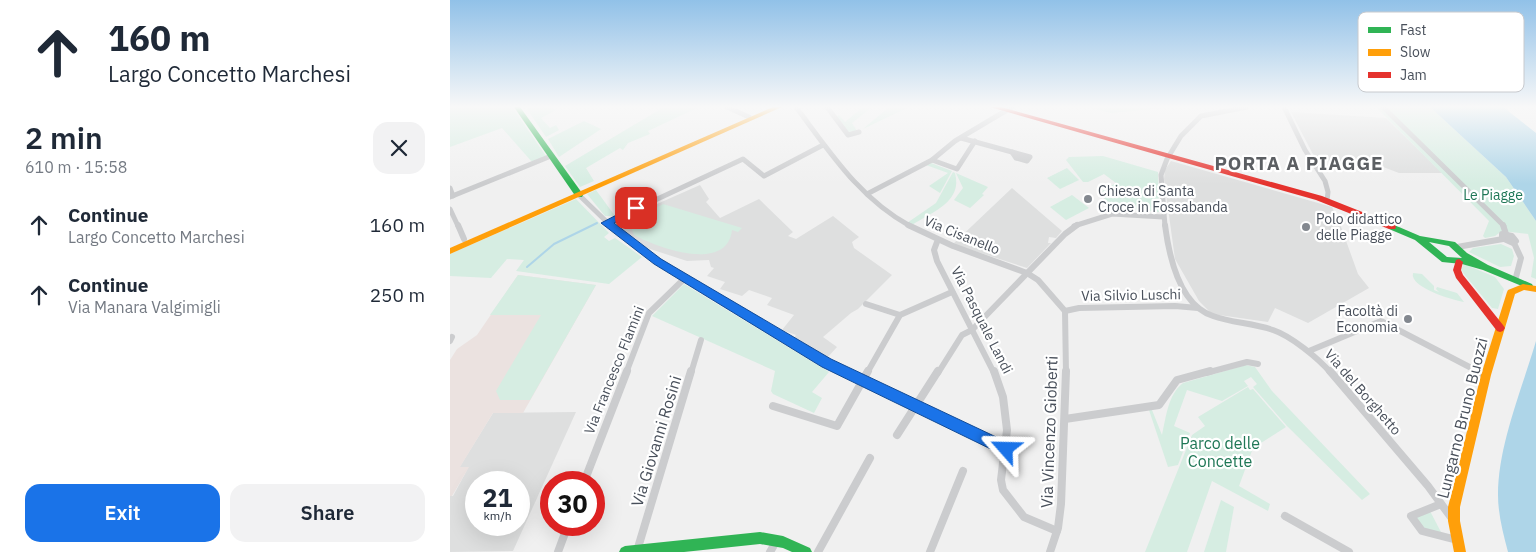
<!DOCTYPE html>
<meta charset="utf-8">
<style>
body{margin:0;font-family:"IBM Plex Sans",sans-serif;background:#f2f2f3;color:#1f2937;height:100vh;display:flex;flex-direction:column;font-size:19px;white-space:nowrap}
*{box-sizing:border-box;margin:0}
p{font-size:16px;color:#747a83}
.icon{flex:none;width:28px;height:28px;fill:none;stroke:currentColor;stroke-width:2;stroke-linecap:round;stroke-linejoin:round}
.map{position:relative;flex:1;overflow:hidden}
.side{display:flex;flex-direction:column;background:#fff;width:450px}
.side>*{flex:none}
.guide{background:#fff;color:#1f2937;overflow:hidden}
.speed{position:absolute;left:15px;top:471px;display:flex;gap:10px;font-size:25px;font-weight:700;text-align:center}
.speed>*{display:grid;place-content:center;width:65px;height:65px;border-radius:50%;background:#fff;box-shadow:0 5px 20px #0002;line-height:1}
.speed small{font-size:12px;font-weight:400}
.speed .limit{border:8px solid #d22;background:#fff;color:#111}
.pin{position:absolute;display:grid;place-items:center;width:42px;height:42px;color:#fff;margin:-21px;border-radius:10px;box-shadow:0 2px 8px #0006}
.me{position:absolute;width:55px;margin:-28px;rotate:295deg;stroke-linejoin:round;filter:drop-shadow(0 0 4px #0008)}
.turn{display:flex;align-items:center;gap:18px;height:105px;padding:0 25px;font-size:22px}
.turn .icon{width:65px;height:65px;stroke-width:2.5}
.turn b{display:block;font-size:35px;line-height:42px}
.round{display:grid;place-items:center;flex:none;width:52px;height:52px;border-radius:15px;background:#f2f2f3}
.summary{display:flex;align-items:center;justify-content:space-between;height:85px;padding:0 25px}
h1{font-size:30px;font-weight:600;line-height:38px}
.cta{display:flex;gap:10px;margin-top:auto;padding:10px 25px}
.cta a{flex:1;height:58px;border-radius:15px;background:#1a73e8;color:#fff;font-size:20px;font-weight:600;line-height:58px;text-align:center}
.cta a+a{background:#f2f2f3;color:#1f2937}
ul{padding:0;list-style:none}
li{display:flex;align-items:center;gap:15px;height:70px;padding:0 25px}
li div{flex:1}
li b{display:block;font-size:19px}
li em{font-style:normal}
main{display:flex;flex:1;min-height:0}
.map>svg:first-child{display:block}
.education{fill:#dedfdf;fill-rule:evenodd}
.medical{fill:#ebe2e0}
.green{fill:#d6ede2}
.water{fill:#aed5e8}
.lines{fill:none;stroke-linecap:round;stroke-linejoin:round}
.stream{stroke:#aed5e8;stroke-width:2}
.street-far2{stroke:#cbccce;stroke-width:5}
.street-far1{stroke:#cbccce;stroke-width:6}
.street{stroke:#cbccce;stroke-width:8}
.fast{fill:#30b455;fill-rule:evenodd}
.slow{fill:#ff9f0a;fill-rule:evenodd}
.jam{fill:#e5322d;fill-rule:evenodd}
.route{fill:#1a73e8;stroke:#114b97}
.poi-dot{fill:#83888f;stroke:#fff;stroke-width:2}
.labels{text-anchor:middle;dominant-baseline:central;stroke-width:4.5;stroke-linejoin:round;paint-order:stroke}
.poi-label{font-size:14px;fill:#49505b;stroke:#fff;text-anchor:start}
.park-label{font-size:14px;fill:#1f7756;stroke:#fff}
.street-label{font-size:14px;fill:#49505b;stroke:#fff}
.near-street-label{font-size:16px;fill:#49505b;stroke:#fff}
.near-park-label{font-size:16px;fill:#1f7756;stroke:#fff}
.district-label{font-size:19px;font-weight:bold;letter-spacing:1px;fill:#5c5f63;stroke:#fff}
.key{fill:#fff;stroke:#c8cace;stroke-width:1}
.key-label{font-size:14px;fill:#49505b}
</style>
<main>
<section class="side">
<div class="guide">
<div class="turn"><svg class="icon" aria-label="ahead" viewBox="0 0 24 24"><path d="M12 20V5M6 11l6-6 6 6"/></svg><div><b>160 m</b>Largo Concetto Marchesi</div></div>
</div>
<div class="summary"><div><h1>2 min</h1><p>610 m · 15:58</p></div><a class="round"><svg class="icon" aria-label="close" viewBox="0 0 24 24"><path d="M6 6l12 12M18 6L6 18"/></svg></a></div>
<ul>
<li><svg class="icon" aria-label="ahead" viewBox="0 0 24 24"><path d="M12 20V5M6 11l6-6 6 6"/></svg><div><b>Continue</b><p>Largo Concetto Marchesi</p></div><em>160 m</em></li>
<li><svg class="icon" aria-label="ahead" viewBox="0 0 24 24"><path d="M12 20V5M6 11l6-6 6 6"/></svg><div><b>Continue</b><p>Via Manara Valgimigli</p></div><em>250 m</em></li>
</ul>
<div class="cta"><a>Exit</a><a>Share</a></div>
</section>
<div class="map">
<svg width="1086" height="552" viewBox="0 0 1086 552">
<rect width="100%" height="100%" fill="#f0f0f0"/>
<g class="education">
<polygon points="841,112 936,118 992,173 949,173 920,162 866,160"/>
<polygon points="721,161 882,207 890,224 908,274 919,288 858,323 825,308 818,322 762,314 749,301 725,259 714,179 715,170"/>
<polygon points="250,185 259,199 256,202 270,218 309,199 343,232 338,236 346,239 383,216 409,237 402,242 404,248 442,275 408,309 401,313 373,337 387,347 377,358 344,338 346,335 332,330 344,315 317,305 322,298 299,290 292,296 270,289 275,282 257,276 264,268 261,267 259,260 237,261 194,247 164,223"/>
<polygon points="562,188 612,231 606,238 599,237 598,243 601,243 577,268 503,244"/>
<path d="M126 412 63 551 0 552V496H3L18 468H9L43 413ZM26 482H69V525H26Z"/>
</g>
<polygon class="medical" points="68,275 146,285 73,413 43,413 10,467 19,467 2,496 0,496 0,360 7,349 27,335"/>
<g class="green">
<polygon points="0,107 62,107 96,156 82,162 52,128 0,147"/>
<polygon points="79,107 100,107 106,110 91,118 100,128 106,125 109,130 96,137 77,109"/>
<polygon points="214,107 249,107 198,131 200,134 178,143 173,150 170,148 136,168 144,181 130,187 115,166"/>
<polygon points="413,107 422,107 402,123 407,131 398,132 386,117 389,115 395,122"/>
<polygon points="439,107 459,107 413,129"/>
<polygon points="638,107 724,107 661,113"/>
<polygon points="926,107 980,107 1056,177 1086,221 1086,279 1081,277 1084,258 1078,234 1052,231 1045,236 1035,238 1033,236 1039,221"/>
<polygon points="134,121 151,129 109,157 98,139"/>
<polygon points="653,156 708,172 709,212 662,207 649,193 666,183 654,174 638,182 633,182 616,160 619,157"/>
<polygon points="481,163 502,171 490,193 479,186 498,173 476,165"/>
<polygon points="617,168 629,180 610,189 597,178"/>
<path d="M503 172 505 173C513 202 482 212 462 225L457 223 486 203Z"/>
<polygon points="506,173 538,187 532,194 534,195 520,208 504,200 513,188"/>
<polygon points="146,190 165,216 155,216 137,194"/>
<polygon points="622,195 639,208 616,220 600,207"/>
<polygon points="126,199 159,233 154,237 159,241 165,238 192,257 159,284 66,271 74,260 57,259 41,278 0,276 0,254"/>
<path d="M213 204 292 228 288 232 282 230C277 274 206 247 184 235L181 227C186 210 201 212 213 204Z"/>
<polygon points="1051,244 1062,249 1064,256 1061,266 1050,267 1019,252 1023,248"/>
<polygon points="1014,264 1045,277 1054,289 1048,309 1042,308 1014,274 1011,269"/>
<path d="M963 273 972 274 984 286V290L989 292 986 289 987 287 1007 293 1014 302C1002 300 959 287 963 273Z"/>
<polygon points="68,275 146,285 80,400 50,400 46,391 91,315 40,315"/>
<polygon points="234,284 379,372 362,392 372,398 364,413 323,394 321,391 325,371 202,316"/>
<path d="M796 365 805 367 822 391 920 494 912 500 837 426 803 387 807 384 801 377 794 381 798 386 772 401 737 390 724 426 740 433 728 465 718 467 699 410H702L712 435C716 418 718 394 733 383Z"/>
<polygon points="798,387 800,390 803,389 836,427 803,448 789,486 820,504 818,511 762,481 737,552 695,552 742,435 755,426 748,417"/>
<polygon points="771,500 784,507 776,552 754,552"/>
<polygon points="980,511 992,534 973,530 965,517"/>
</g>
<g class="water">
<polygon points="980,107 1053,107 1086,133 1086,221 1056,177"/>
<path d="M1086 341V552H1058C1053 533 1048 514 1048 495 1048 445 1072 389 1086 341Z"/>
</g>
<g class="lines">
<polyline class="stream" points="77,267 104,244 147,223"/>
<g class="street-far2">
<polyline points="277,107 299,117"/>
<path d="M346 107C380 152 409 198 460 226"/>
<polyline points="377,107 398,135 409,132"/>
<polyline points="834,107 855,150 875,181 878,192 877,201"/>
<polyline points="933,107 1054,226"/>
<polyline points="511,138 562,152"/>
<polygon points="562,152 580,157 577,161 566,158"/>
<polyline points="482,160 507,169 525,141"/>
<polyline points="0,188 3,196"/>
<polyline points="417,194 482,160 505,141 562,107"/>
<polyline points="129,195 161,226"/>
<polyline points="0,197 101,156"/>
<polyline points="0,209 8,226"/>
<polyline points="156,223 293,159 314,176 373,145"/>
<polyline points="624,226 662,214 713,217"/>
<polyline points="715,226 711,175 717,159 731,136 751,116 797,107"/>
</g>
<g class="street-far1">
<polyline points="8,225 14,239"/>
<polyline points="159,225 190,249 351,348 397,373"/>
<polyline points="458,225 503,246 577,273 588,280 615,311"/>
<path d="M715 225C719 256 729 305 763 316 782 323 803 323 823 330 841 336 868 358 881 373"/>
<polyline points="1053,225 1056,234"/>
<polygon points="1052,234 1062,236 1066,241 1063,243 1052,238"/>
<polyline points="487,242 484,250 487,261 544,373"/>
<polyline points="1064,243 1071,258 1066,277"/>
<polyline points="1007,247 1053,239"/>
<polyline points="416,304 450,315"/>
<polyline points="615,311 629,308 725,306 748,308"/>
<polyline points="615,311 616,373"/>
<polyline points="0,341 2,337"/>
<polyline points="859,351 931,321 1031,373"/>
<polyline points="176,373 199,313 235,278"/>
<polyline points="241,373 251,340"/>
<polyline points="417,373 450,315 502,292"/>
<polyline points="488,373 512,335 522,330 615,234 627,225"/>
<polyline points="756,373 797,362 808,364"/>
</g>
<g class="street">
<polyline points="394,371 556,449"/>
<polyline points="544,371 553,397 557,430 551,480 553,490 574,517 607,531"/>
<polyline points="880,371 978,486 1003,520"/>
<polyline points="1029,371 1036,375"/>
<polyline points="323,406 387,426 418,371"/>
<polyline points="615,419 709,405 727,380 760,371"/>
<polyline points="447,435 488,371"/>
<polyline points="134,482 177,371"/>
<polyline points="991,504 961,516 972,531 1007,540"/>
<polyline points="835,516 899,552"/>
<polyline points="187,551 241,371"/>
<polyline points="108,552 118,525"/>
<polyline points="320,552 327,540"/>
<polyline points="368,552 420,458"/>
<polyline points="480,552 513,471"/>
<polyline points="600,552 608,528 611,504 616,371"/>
</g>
<g class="fast">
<polygon points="64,107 70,107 132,193 133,195 132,197 126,197"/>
<path d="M942 224 970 236 1005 242 1017 253 1038 265 1082 284 1083 286 1082 288 1079 289 1033 270 1012 264 992 262 965 240 939 229 938 227 939 225ZM979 242 999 246 1012 258 997 257Z"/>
<polygon points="310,532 333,536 360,548 362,552 342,552 333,548 310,544 234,552 169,552 171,548 175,546"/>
</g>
<g class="slow">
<polygon points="323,107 332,107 0,254 0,248"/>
<polygon points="1073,284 1086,286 1086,292 1074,290 1065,294 1041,375 1010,507 1010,521 1016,552 1004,552 998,521 998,507 1031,375 1057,292 1058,290"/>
</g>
<g class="jam">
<polygon points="540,107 551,107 872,196 945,225 946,227 945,229 939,229 866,200"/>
<polygon points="1009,259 1013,262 1011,270 1013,275 1053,325 1055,328 1053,331 1050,332 1047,331 1006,278 1003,270 1006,260"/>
</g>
</g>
<linearGradient id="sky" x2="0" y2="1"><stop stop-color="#91c1e8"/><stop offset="0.58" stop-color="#f8f8f8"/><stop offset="1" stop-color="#f8f8f8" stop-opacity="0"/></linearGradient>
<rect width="1086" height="184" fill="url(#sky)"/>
<polygon class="route" points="186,205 191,208 190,211 164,223 211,259 381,359 561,444 563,449 561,454 556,456 551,454 372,367 204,264 151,223"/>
<g class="poi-dot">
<circle cx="638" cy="199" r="5"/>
<circle cx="856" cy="227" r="5"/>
<circle cx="958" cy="319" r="5"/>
</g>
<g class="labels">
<g class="poi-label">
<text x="648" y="191">Chiesa di Santa<tspan x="648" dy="16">Croce in Fossabanda</tspan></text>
<text x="866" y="219">Polo didattico<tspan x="866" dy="16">delle Piagge</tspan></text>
<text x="948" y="311" text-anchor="end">Facoltà di<tspan x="948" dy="16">Economia</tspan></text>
</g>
<g class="park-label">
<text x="1043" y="195">Le Piagge</text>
</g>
<g class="street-label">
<text transform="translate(512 235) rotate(22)">Via Cisanello</text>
<text transform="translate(681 295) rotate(-1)">Via Silvio Luschi</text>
<text transform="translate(532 320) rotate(63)">Via Pasquale Landi</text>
<text transform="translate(164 370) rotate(-68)">Via Francesco Flamini</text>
<text transform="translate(913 392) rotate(49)">Via del Borghetto</text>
</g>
<g class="near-street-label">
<text transform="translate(1012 418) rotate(-76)">Lungarno Bruno Buozzi</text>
<text transform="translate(599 432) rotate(-88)">Via Vincenzo Gioberti</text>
<text transform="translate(206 441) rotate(-73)">Via Giovanni Rosini</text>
</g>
<g class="near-park-label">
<text x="770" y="443">Parco delle<tspan x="770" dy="18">Concette</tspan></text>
</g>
<g class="district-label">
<text x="849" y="163">PORTA A PIAGGE</text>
</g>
</g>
<rect x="908" y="12" width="166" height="80" rx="8" class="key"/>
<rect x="918" y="27" width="23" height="6" fill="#30b455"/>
<rect x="918" y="49" width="23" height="7" fill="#ff9f0a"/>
<rect x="918" y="72" width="23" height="6" fill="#e5322d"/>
<g class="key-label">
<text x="950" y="35">Fast</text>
<text x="950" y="57">Slow</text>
<text x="950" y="80">Jam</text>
</g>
</svg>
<div class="speed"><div>21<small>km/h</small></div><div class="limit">30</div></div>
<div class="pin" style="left:186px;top:208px;background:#d93025"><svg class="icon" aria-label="arrive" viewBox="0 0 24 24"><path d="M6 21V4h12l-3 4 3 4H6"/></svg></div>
<svg class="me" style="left:556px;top:449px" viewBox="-20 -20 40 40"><path d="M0-17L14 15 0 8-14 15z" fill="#1a73e8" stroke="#fff" stroke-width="4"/></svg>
</div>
</main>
